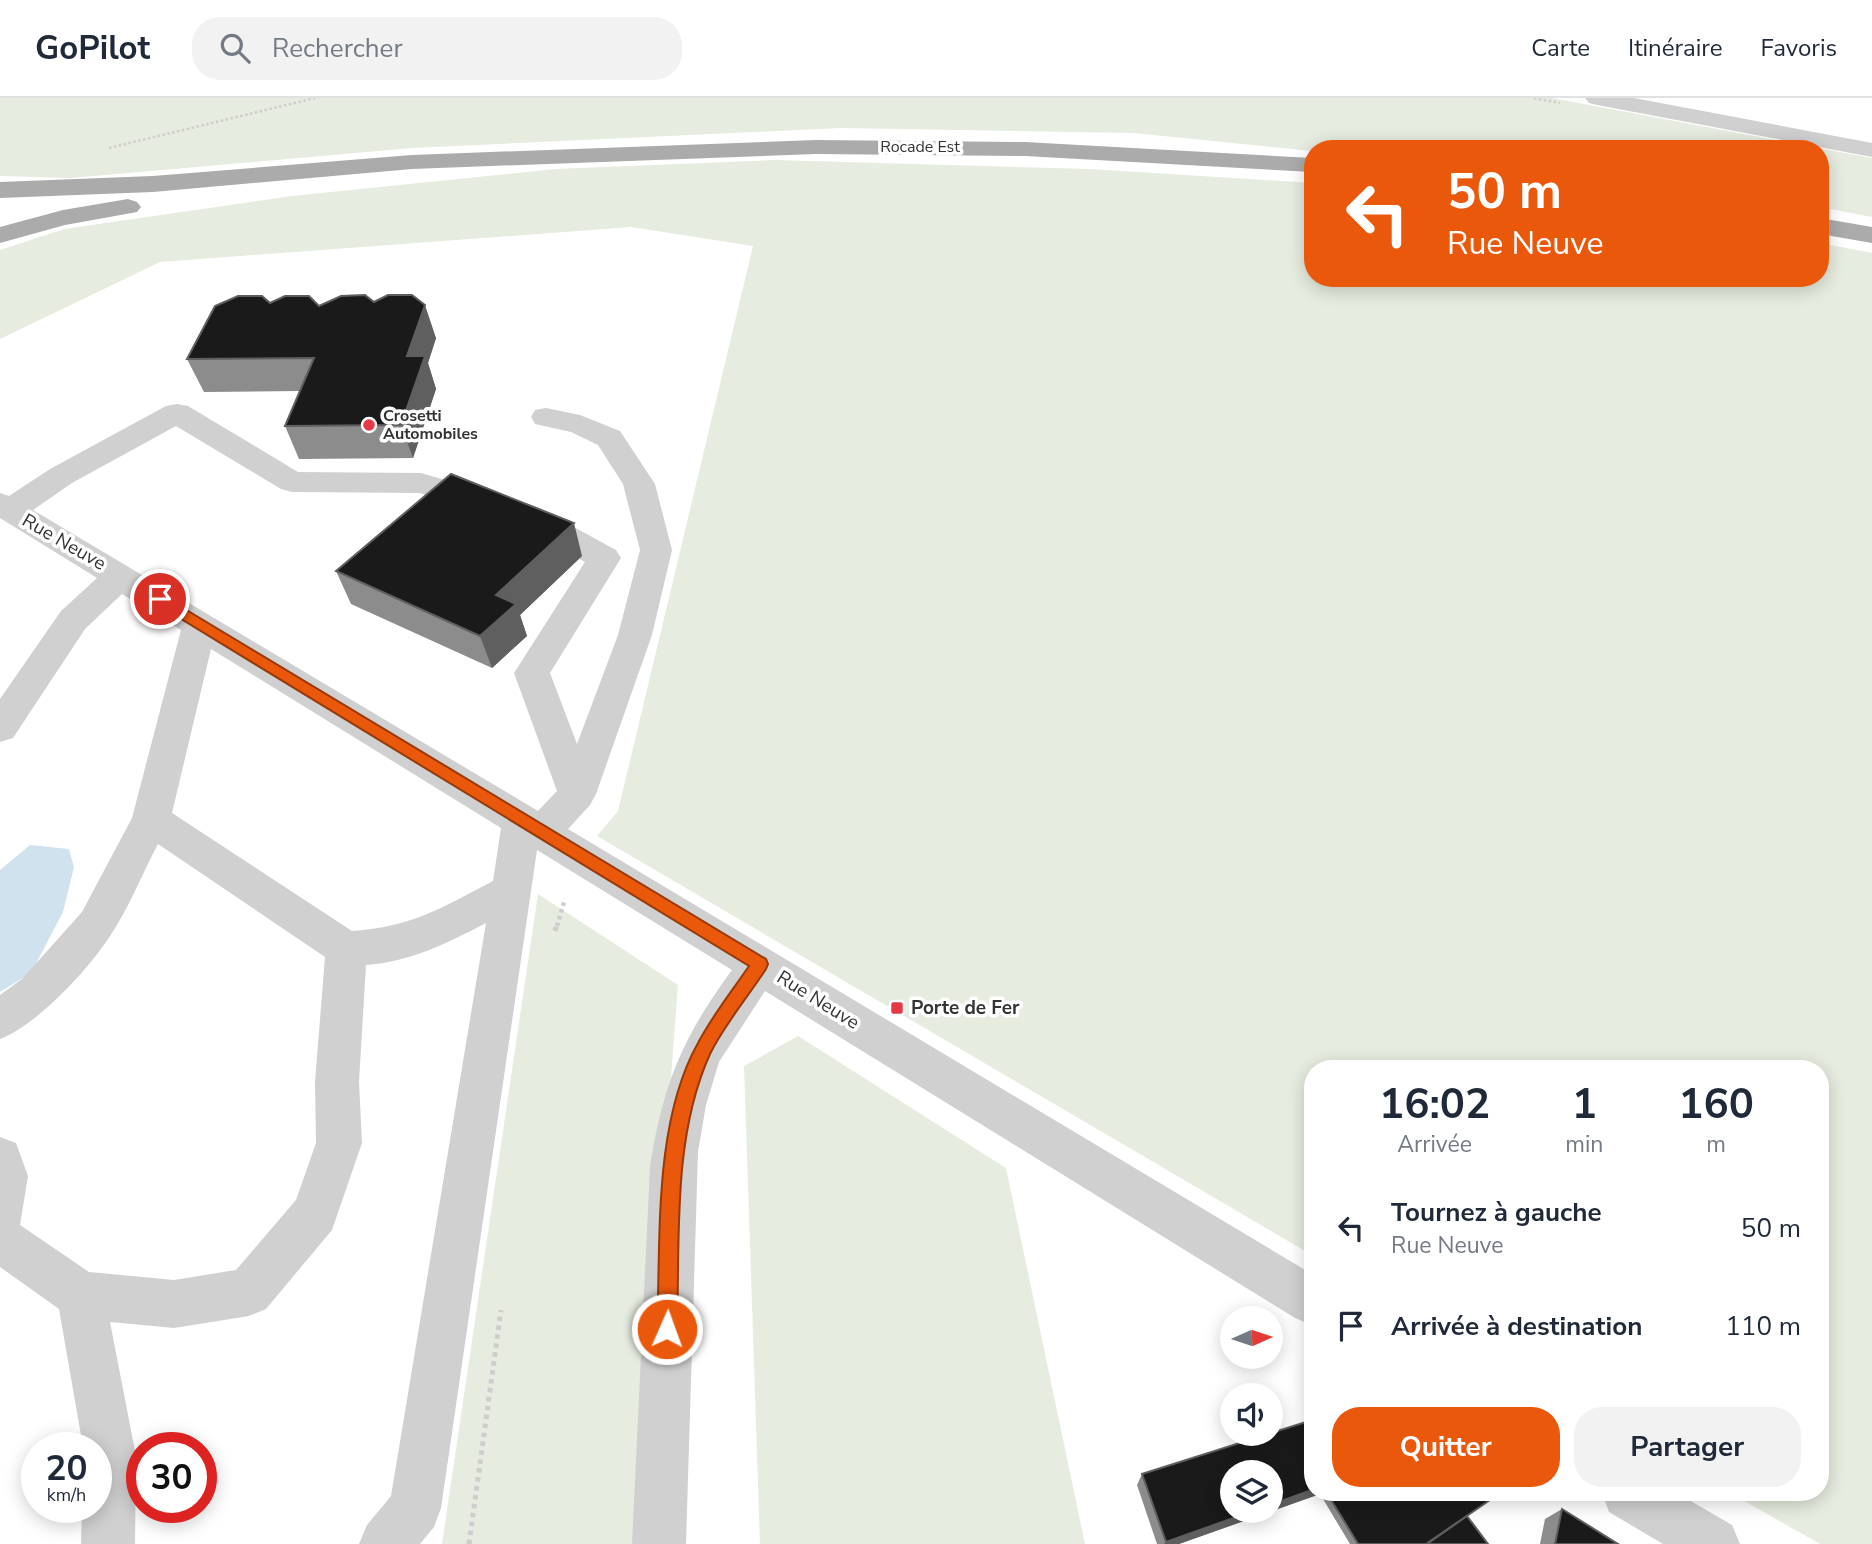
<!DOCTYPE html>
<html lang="fr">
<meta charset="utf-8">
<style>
body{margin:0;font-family:"Nunito Sans",sans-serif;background:#f2f2f3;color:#1f2937;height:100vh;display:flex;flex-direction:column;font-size:26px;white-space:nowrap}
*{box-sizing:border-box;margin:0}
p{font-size:23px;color:#747a83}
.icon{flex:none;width:38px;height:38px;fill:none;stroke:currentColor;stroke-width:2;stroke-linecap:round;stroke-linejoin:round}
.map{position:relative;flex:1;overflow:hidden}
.side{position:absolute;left:1304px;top:962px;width:525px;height:441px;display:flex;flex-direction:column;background:#fff;border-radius:28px;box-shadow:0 4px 18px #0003}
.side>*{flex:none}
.guide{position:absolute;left:1304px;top:42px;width:525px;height:147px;border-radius:28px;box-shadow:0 4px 18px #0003;background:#ea580c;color:#fff;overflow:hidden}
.needle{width:46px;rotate:87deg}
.fabs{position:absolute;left:1220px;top:1208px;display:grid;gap:14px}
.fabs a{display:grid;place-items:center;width:63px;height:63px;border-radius:50%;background:#fff;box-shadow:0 4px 18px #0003;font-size:35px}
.speed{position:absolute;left:21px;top:1334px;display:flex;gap:14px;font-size:35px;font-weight:700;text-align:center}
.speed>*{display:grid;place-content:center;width:91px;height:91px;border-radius:50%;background:#fff;box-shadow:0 4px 18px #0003;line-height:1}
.speed small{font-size:18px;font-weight:400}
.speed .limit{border:10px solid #d22;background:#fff;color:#111}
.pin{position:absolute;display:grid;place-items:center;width:60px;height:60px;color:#fff;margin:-30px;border:4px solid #fff;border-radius:50%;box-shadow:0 2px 7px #0007}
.me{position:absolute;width:77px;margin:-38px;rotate:2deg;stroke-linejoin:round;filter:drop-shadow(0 0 5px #0008)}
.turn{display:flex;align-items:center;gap:24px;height:147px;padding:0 28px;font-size:32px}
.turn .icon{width:91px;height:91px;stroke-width:2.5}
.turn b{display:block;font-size:49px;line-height:60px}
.eta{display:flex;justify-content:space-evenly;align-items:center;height:119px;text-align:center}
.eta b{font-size:42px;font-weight:700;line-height:49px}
.cta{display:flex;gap:14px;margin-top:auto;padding:14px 28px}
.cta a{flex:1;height:80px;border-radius:28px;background:#ea580c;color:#fff;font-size:28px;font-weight:700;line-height:80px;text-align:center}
.cta a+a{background:#f2f2f3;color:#1f2937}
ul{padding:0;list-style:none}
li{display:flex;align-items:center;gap:21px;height:98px;padding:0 28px}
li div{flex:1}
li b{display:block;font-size:26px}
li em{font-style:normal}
header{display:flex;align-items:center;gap:42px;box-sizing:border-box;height:98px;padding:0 35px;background:#fff;border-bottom:2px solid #e0e1e3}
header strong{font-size:33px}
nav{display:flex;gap:38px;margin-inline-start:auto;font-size:24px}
.search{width:490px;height:63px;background:#f2f2f3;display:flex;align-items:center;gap:18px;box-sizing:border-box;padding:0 24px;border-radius:28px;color:#747a83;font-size:26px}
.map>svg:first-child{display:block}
.green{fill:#e6ecdf}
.water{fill:#cfe2ee}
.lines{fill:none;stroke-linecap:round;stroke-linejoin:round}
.path-far2{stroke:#cdcdcd;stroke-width:2.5;stroke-dasharray:2.5 2.5;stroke-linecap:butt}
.path-far1{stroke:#cdcdcd;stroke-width:4.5;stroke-dasharray:3.5 3.5;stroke-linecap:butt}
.path{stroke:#cdcdcd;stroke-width:5;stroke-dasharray:4.5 4.5;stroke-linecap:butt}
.minor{fill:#d0d0d0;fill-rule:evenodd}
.major{fill:#ababab;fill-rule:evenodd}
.wall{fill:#8c8c8c}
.shaded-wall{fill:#5f5f5f}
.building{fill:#1a1a1a;stroke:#5f5f5f;stroke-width:2}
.route{fill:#ea580c;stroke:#983908;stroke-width:2}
.poi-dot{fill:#e63946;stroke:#fff;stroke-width:2.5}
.labels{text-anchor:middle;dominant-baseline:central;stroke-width:7;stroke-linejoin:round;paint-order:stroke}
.far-street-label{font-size:16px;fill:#333;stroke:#fff}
.far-poi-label{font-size:16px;font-weight:bold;fill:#333;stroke:#fff;text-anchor:start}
.street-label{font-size:19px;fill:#333;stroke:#fff}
.poi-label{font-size:19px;font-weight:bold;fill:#333;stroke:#fff;text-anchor:start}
</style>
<header>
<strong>GoPilot</strong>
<div class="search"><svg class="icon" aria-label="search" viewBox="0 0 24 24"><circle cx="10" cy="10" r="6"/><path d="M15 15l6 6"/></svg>Rechercher</div>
<nav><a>Carte</a><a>Itinéraire</a><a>Favoris</a></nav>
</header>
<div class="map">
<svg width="1872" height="1446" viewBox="0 0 1872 1446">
<rect width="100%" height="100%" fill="#fff"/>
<g class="green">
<polygon points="0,0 1552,0 1872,60 1872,119 1820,109 1820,51 1312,53 1134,35 841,30 412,50 71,80 0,78"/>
<polygon points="775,62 1090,71 1312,85 1312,180 1820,180 1820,145 1872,155 1872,1446 1820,1446 1730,1395 1820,1395 1820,971 1312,971 1312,1157 597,738 618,713 753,148 631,129 160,164 0,241 0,152 64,131 292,98 556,71"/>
<polygon points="538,796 678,887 636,1446 442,1446"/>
<polygon points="798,938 1006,1070 1085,1446 760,1446 744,968"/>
</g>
<polygon class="water" points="30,747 69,751 74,769 63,814 31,875 0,894 0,772"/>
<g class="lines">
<g class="path-far2">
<polyline points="1534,0 1560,5"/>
<polyline points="109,50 315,0"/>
</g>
<polyline class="path-far1" points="557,828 565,801"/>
<g class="path">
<polyline points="555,833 557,826"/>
<polyline points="469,1446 501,1212"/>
</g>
<g class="minor">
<polygon points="1585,0 1634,0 1872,45 1872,59 1597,7 1589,5"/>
<path d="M177 306 188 308 298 374 421 375 537 409 616 452 621 460 550 575 577 646 618 537 640 452 623 386 598 347 571 334 535 326 531 319 535 312 546 310 580 317 620 333 655 386 672 452 652 537 596 696 590 707 568 731 1312 1176V1227L1295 1220 765 893 719 964 706 1007 698 1054 686 1446H632L650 1069C663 986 682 940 732 872L537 752 441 1410 434 1429 420 1446H359L367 1427 391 1398 486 825C448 845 409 864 366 867L359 984 362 1045 332 1132 266 1211 249 1218 174 1230 110 1224 136 1358 135 1446H81L82 1409H96V1349H83L59 1211 0 1169V1039L16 1045 28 1078 20 1127 89 1174 174 1182 236 1172 296 1102 316 1045 315 984 325 859 158 746C142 776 129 810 110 838 88 872 37 927 0 941V897L22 881 82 814 132 720 181 532 122 496 85 531 13 640 0 644V601L61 513 97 480 0 420V395L9 398 50 371 166 308ZM176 328 281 391 292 394 420 395 515 425 585 464 514 575 557 693 538 713 33 412 72 385ZM211 551 501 730 493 783C441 810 412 829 352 833L172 715Z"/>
<polygon points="1602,1395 1677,1395 1732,1427 1740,1446 1663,1446 1609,1414"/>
</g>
<g class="major">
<polygon points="816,42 1025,44 1312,60 1312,74 1025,58 816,56 412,71 153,94 0,100 0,84 153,78 412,57"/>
<polygon points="128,101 137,104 141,109 137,114 65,127 0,145 0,129 63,112"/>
<polygon points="1820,120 1872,129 1872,145 1820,136"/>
</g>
</g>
<g class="wall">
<polygon points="374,204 436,240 428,265 436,291 413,360 299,361 285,328 300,293 204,294 187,261 270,205 319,208"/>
<polygon points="582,458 520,517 527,538 492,570 351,506 336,473"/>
<polygon points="1142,1376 1312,1395 1500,1395 1426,1446 1350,1446 1320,1396 1179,1446 1157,1446 1137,1387"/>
<polygon points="1562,1411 1618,1446 1540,1446 1545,1421"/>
</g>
<g class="shaded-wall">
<polygon points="425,207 436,240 428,265 436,291 413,360 401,327 407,258"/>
<polygon points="574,425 582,458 520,517 527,538 492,570 480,538 496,497"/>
<polygon points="1312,1392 1312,1395 1322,1395 1320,1396 1179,1446 1164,1446 1166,1444 1256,1412 1270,1412 1270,1407"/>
</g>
<g class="building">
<polygon points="365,197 374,204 388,197 412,197 425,207 407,258 425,258 401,327 285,328 314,260 187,261 215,208 238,198 262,198 270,205 285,198 309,198 319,208 341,198"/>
<polygon points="451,376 574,425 496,497 516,506 480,538 336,473"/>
<polygon points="1312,1322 1312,1392 1270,1407 1270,1374 1232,1374 1232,1412 1256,1412 1166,1444 1142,1376"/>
<polygon points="1327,1395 1500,1395 1426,1446 1358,1446"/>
<polygon points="1562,1411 1618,1446 1555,1446"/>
<polygon points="1467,1418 1488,1446 1427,1446"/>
</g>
<path class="route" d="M160 496 766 861 768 866 766 871C748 899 724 927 710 956 672 1040 680 1141 677 1231L674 1238 667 1241 660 1238 657 1231C661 1141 653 1025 698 945 712 918 732 893 749 868L155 505V498Z"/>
<g class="poi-dot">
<circle cx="369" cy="327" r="7"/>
<rect x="890" y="903" width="14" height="14" rx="3.5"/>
</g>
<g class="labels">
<g class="far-street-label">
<text x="920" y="49">Rocade Est</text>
</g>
<g class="far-poi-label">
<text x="383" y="318">Crosetti<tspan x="383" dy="18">Automobiles</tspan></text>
</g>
<g class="street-label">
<text transform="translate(64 444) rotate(30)">Rue Neuve</text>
<text transform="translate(818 902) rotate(32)">Rue Neuve</text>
</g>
<g class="poi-label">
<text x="911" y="910">Porte de Fer</text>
</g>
</g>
</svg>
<div class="fabs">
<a><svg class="needle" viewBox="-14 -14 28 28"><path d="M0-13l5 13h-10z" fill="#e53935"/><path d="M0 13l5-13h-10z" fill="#747a83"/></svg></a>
<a><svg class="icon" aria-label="sound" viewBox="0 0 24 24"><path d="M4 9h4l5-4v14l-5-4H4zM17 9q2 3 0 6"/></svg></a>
<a><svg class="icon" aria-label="layers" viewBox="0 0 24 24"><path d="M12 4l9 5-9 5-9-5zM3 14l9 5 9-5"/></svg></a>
</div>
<div class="speed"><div>20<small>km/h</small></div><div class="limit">30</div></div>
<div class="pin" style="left:160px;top:501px;background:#d93025"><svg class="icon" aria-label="arrive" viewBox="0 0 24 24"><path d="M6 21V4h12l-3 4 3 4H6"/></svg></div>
<svg class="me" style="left:667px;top:1231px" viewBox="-20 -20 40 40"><circle r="17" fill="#ea580c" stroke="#fff" stroke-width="3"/><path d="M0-11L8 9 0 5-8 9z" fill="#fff"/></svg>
<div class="guide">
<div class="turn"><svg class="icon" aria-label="left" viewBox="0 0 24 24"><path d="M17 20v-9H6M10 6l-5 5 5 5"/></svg><div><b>50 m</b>Rue Neuve</div></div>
</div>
<section class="side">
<div class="eta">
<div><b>16:02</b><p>Arrivée</p></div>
<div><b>1</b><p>min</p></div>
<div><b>160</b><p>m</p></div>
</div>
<ul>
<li><svg class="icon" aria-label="left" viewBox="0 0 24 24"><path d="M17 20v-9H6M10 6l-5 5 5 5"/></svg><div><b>Tournez à gauche</b><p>Rue Neuve</p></div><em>50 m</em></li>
<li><svg class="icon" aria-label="arrive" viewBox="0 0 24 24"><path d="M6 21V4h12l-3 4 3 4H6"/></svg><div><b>Arrivée à destination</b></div><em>110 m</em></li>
</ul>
<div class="cta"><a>Quitter</a><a>Partager</a></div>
</section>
</div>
